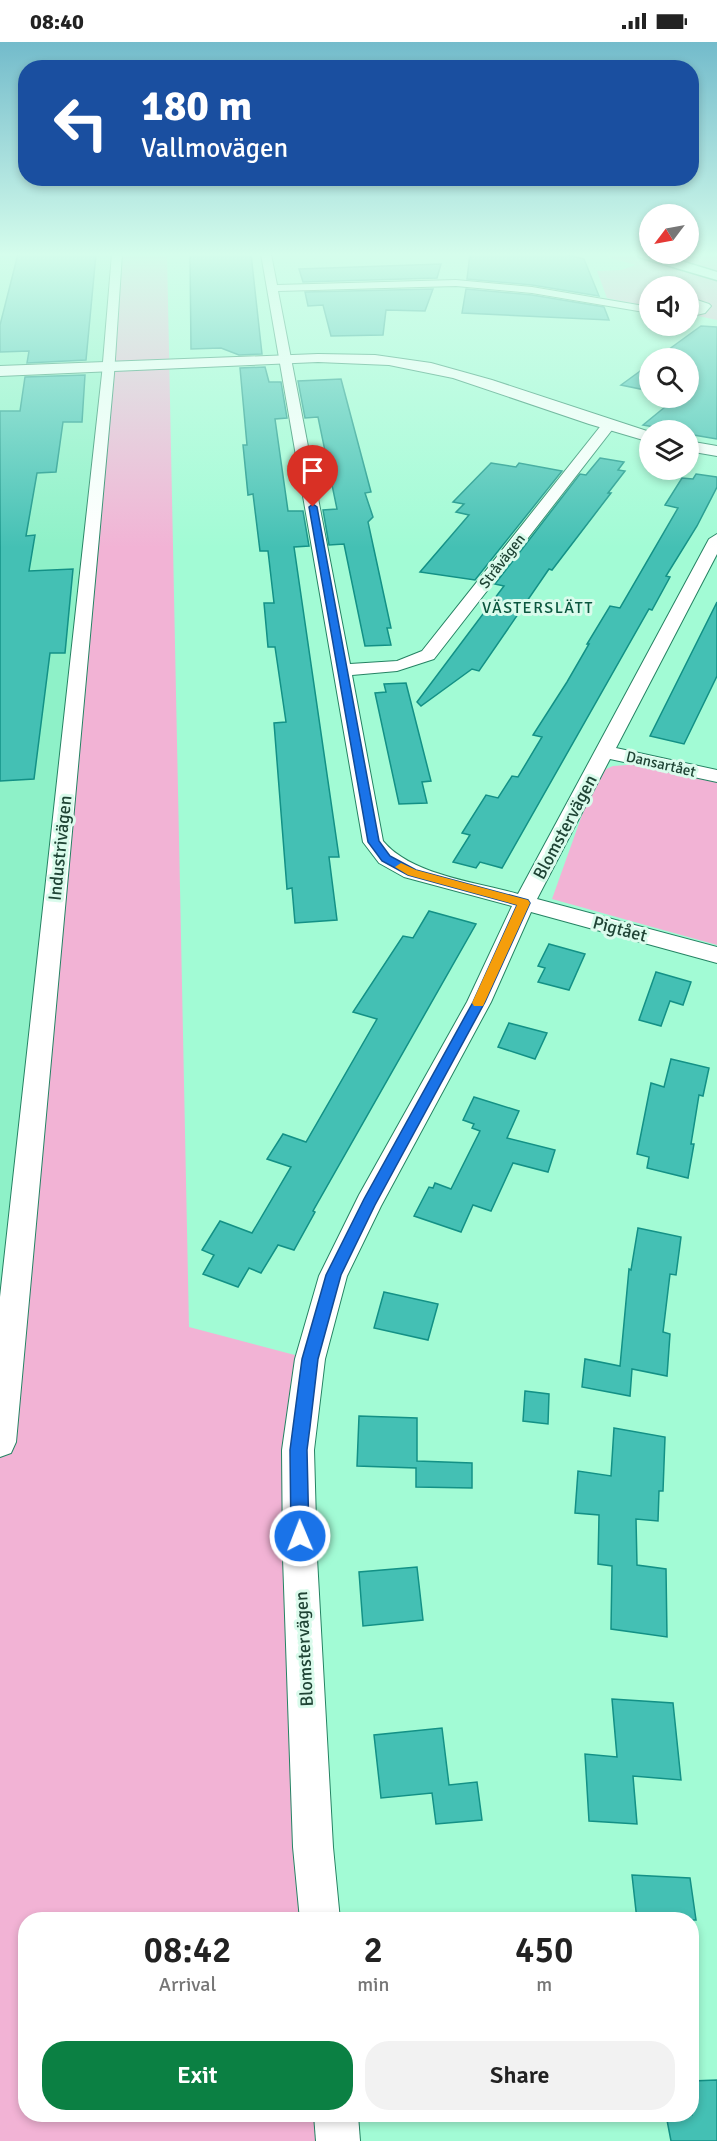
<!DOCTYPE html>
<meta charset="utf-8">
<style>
body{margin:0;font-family:Signika,sans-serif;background:#f2f2f2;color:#222;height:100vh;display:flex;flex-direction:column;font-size:22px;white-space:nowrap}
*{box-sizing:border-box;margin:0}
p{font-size:20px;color:#767676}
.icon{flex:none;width:33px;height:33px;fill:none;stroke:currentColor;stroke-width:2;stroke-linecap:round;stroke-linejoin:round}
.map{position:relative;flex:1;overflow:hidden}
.panel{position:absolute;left:18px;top:1870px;width:681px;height:210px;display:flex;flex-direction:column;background:#fff;border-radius:24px;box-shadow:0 3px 9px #0003}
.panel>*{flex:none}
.guide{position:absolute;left:18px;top:18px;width:681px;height:126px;border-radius:24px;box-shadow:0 3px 9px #0003;background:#1a4fa0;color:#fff;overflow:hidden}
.needle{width:39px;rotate:238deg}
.tools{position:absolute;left:639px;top:162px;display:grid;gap:12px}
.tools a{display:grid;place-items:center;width:60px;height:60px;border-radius:50%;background:#fff;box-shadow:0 3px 9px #0003;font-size:30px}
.pin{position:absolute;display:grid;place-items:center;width:51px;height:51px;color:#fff;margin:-62px -26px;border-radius:50% 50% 50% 0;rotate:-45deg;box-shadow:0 0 6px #0007}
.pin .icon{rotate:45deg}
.me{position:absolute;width:66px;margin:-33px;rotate:359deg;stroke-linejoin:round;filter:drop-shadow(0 0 4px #0008)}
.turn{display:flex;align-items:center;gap:21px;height:126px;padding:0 24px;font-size:27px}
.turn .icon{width:78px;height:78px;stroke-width:2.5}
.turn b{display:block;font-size:42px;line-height:51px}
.eta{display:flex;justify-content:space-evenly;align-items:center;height:102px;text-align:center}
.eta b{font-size:36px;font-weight:600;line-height:42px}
.button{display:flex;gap:12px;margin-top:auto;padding:12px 24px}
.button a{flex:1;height:69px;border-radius:24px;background:#0b8043;color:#fff;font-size:24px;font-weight:600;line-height:69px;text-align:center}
.button a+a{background:#f2f2f2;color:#222}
.status{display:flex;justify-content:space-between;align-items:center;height:42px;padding:0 30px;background:#fff;direction:ltr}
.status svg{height:16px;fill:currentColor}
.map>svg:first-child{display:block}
.built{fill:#8ef1c8}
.green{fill:#f2b3d5}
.building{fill:#44c0b4;stroke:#139186;stroke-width:1.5}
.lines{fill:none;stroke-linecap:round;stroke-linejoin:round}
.minor-casing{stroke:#258363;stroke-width:2}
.tertiary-casing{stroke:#258363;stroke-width:2}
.secondary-casing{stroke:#258363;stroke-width:3}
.minor{fill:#fff;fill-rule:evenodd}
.tertiary{fill:#fff;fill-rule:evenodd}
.secondary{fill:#fff;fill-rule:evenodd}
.route{fill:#1a73e8;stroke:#114b97;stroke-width:1.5}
.slow{fill:#f59e0b}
.labels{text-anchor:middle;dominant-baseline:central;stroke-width:6;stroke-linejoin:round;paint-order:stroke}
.far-street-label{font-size:15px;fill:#1f4435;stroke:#dafbec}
.far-neighbourhood-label{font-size:16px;letter-spacing:1.5px;fill:#0a563e;stroke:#dafbec}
.street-label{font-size:18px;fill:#1f4435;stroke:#dafbec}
</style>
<div class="status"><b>08:40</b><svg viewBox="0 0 49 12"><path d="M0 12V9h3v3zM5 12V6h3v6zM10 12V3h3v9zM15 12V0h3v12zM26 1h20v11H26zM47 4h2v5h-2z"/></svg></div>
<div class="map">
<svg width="717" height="2099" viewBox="0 0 717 2099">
<rect width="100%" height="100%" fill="#a2fbd5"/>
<polygon class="built" points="0,212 117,212 0,1915"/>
<g class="green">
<polygon points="117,212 167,212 189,1285 310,1317 320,1878 26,1878 26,2073 336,2073 338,2099 0,2099 0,1400 108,332"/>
<polygon points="597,212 717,212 717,278 689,272 688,244 650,244 649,265 607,256 597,229 621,228 636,223"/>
<polygon points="641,722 717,739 717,903 552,857 597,731 613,724"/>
</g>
<g class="building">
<polygon points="18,212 96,212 86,318 27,321 29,309 0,310 0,283"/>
<polygon points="190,212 251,212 262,312 239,313 221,306 191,307"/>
<polygon points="470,212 566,212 584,217 599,254 532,243 467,237"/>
<polygon points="441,222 437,236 303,240 299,227"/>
<polygon points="433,247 425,269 386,268 383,293 331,294 323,263 308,264 305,250"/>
<polygon points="466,247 532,253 604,265 609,278 462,271"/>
<polygon points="701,284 717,285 717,397 688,392 688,388 672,388 643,383 676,356 688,356 688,316 657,316"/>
<polygon points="650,322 650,349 621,343"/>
<polygon points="265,325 269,340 281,340 287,376 275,377 288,469 303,469 309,504 294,505 339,815 329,815 337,878 295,881 292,846 287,847 274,681 286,680 275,605 268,605 264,561 274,561 268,509 260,509 253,452 248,453 243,403 247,403 240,326"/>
<polygon points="85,333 82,380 63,380 56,430 37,431 26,494 35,493 29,529 73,527 65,611 50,611 34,737 0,739 0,369 20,369 25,335"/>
<polygon points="341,337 371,450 365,451 373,475 368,480 391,586 387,586 391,603 365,604 344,502 329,503 323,468 337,467 318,375 305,376 298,339"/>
<polygon points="600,416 624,420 618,428 625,429 608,451 611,451 552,528 549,527 479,629 472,627 421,664 417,660 504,544 495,542 580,432 586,433"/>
<polygon points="491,421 516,425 519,421 562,429 475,538 420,530 469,473 456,470 464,462 453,460"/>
<polygon points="696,432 717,435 717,445 697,484 666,534 670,535 652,568 649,567 502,826 480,820 476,826 453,820 470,793 462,791 486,753 498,756 512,734 518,735 542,695 533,693 567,640 589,602 587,602 610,564 620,566 678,466 665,463 682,436 693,437"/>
<polygon points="717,560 717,634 684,702 650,694"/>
<polygon points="406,641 431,739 422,740 427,761 399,762 375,651 386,650 384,642"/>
<polygon points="429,869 476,882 313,1169 315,1170 294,1208 278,1203 261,1231 249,1226 238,1245 203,1232 214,1213 202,1208 220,1179 252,1191 291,1125 267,1117 283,1092 306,1100 377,977 353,970 403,894 413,896"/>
<polygon points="549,902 585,912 569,948 538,940 545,926 538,924"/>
<polygon points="656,930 691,940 683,963 670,959 661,984 639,978"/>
<polygon points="509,981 547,991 535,1017 498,1005"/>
<polygon points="671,1017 709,1026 703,1054 699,1053 691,1102 694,1102 688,1136 647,1126 649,1115 637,1112 651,1041 664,1045"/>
<polygon points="474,1055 519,1069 507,1096 555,1108 548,1130 513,1121 491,1169 473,1163 461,1190 414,1174 429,1145 433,1146 435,1141 451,1147 480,1089 472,1086 474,1082 463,1078"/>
<polygon points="638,1186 681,1195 676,1233 670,1232 663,1290 670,1292 667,1334 632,1327 630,1354 582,1345 585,1317 620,1324 629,1227 631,1228"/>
<polygon points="384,1250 438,1262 428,1298 374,1286"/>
<polygon points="525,1349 549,1352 548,1382 523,1379"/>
<polygon points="359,1374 417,1376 417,1419 472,1421 472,1446 416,1445 416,1426 357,1424"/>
<polygon points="614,1386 665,1395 663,1449 659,1449 658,1479 636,1477 637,1523 666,1527 667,1595 611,1587 612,1524 598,1522 599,1473 575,1471 578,1429 611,1434"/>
<polygon points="417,1525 423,1578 363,1584 359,1530"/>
<polygon points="612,1657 673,1661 681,1738 633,1734 637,1782 589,1779 585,1712 617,1715"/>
<polygon points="442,1686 449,1743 477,1740 482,1778 436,1782 432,1751 381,1756 374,1693"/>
<polygon points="632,1833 690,1836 696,1878 637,1878"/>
<polygon points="717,2038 717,2099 671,2099 666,2073 692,2073 692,2039"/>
</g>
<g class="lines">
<defs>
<g id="minor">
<polygon points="112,212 122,212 114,332 16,1400 11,1411 0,1415 0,1255 102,332"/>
<path d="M261 212H271L277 243 456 238 532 245 650 265V271L532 251 456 244 278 249 350 622 397 619 422 609 603 381 608 380 615 384 434 617 397 629 352 633 383 799C411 833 476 840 518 852L709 497 717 492V512L616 706 717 728V740L610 717 537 857 717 905V921L531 870 491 960 381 1164 347 1234 325 1317 314 1408 317 1516 333 1805 340 1878H300L293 1805 283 1516 282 1408 295 1317 319 1234 359 1153 467 960 512 864 404 835 379 821 363 800Z"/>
<polygon points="688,255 709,262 711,264 705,271 688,275 688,269 698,265 688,262"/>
<polygon points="314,2073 358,2073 360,2099 316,2099"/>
</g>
<g id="tertiary">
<polygon points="318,312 375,313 431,321 492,338 650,390 650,400 589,382 453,336 389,323 318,320 0,334 0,324"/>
<polygon points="688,399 717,404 717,414 688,409"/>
</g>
<polygon id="secondary" points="637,212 658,212 717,230 717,238 639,215"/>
</defs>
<use href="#minor" class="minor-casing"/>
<use href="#tertiary" class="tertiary-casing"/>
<use href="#secondary" class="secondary-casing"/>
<use href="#minor" class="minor"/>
<use href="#tertiary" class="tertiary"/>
<use href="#secondary" class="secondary"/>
</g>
<linearGradient id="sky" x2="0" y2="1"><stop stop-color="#73bbcb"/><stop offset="0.42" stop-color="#d5fdec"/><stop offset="1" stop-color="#d5fdec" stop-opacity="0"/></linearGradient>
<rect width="717" height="506" fill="url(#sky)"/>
<polygon class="route" points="313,462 317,465 379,799 390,814 416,828 528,858 530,861 485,960 375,1163 341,1233 318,1317 310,1385 307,1408 309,1494 306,1501 300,1503 293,1501 291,1494 290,1408 293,1385 302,1317 326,1233 364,1157 473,960 517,863 408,833 382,819 368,800 309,465"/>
<polygon class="slow" points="401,821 416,828 528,858 530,861 483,964 474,964 472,961 517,863 408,833 395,825"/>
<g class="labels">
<g class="far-street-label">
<text transform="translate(502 519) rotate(-52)">Stråvägen</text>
<text transform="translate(661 722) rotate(13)">Dansartået</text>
</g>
<g class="far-neighbourhood-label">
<text x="538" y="566">VÄSTERSLÄTT</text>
</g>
<g class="street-label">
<text transform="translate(565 785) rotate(-62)">Blomstervägen</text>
<text transform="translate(60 806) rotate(-84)">Industrivägen</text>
<text transform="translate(620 887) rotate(15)">Pigtået</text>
<text transform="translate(304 1607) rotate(-93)">Blomstervägen</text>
</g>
</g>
</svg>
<div class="tools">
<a><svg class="needle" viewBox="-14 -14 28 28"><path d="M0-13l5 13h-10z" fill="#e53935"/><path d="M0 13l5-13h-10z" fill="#767676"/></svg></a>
<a><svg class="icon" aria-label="sound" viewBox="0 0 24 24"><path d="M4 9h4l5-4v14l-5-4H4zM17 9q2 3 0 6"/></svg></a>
<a><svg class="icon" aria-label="search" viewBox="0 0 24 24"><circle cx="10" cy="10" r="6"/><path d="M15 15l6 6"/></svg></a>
<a><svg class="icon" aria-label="layers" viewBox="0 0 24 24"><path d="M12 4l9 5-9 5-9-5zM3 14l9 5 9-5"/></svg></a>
</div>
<div class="pin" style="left:313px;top:465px;background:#d93025"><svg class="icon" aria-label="arrive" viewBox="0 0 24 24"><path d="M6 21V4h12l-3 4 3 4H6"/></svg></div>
<svg class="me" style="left:300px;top:1494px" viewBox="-20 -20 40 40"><circle r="17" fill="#1a73e8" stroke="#fff" stroke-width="3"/><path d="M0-11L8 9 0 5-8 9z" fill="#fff"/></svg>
<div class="guide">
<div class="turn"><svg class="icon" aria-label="left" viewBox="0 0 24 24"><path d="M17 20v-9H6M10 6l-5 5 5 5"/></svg><div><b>180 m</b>Vallmovägen</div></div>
</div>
<section class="panel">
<div class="eta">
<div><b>08:42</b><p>Arrival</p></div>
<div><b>2</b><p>min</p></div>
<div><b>450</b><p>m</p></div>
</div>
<div class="button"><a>Exit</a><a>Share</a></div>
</section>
</div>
